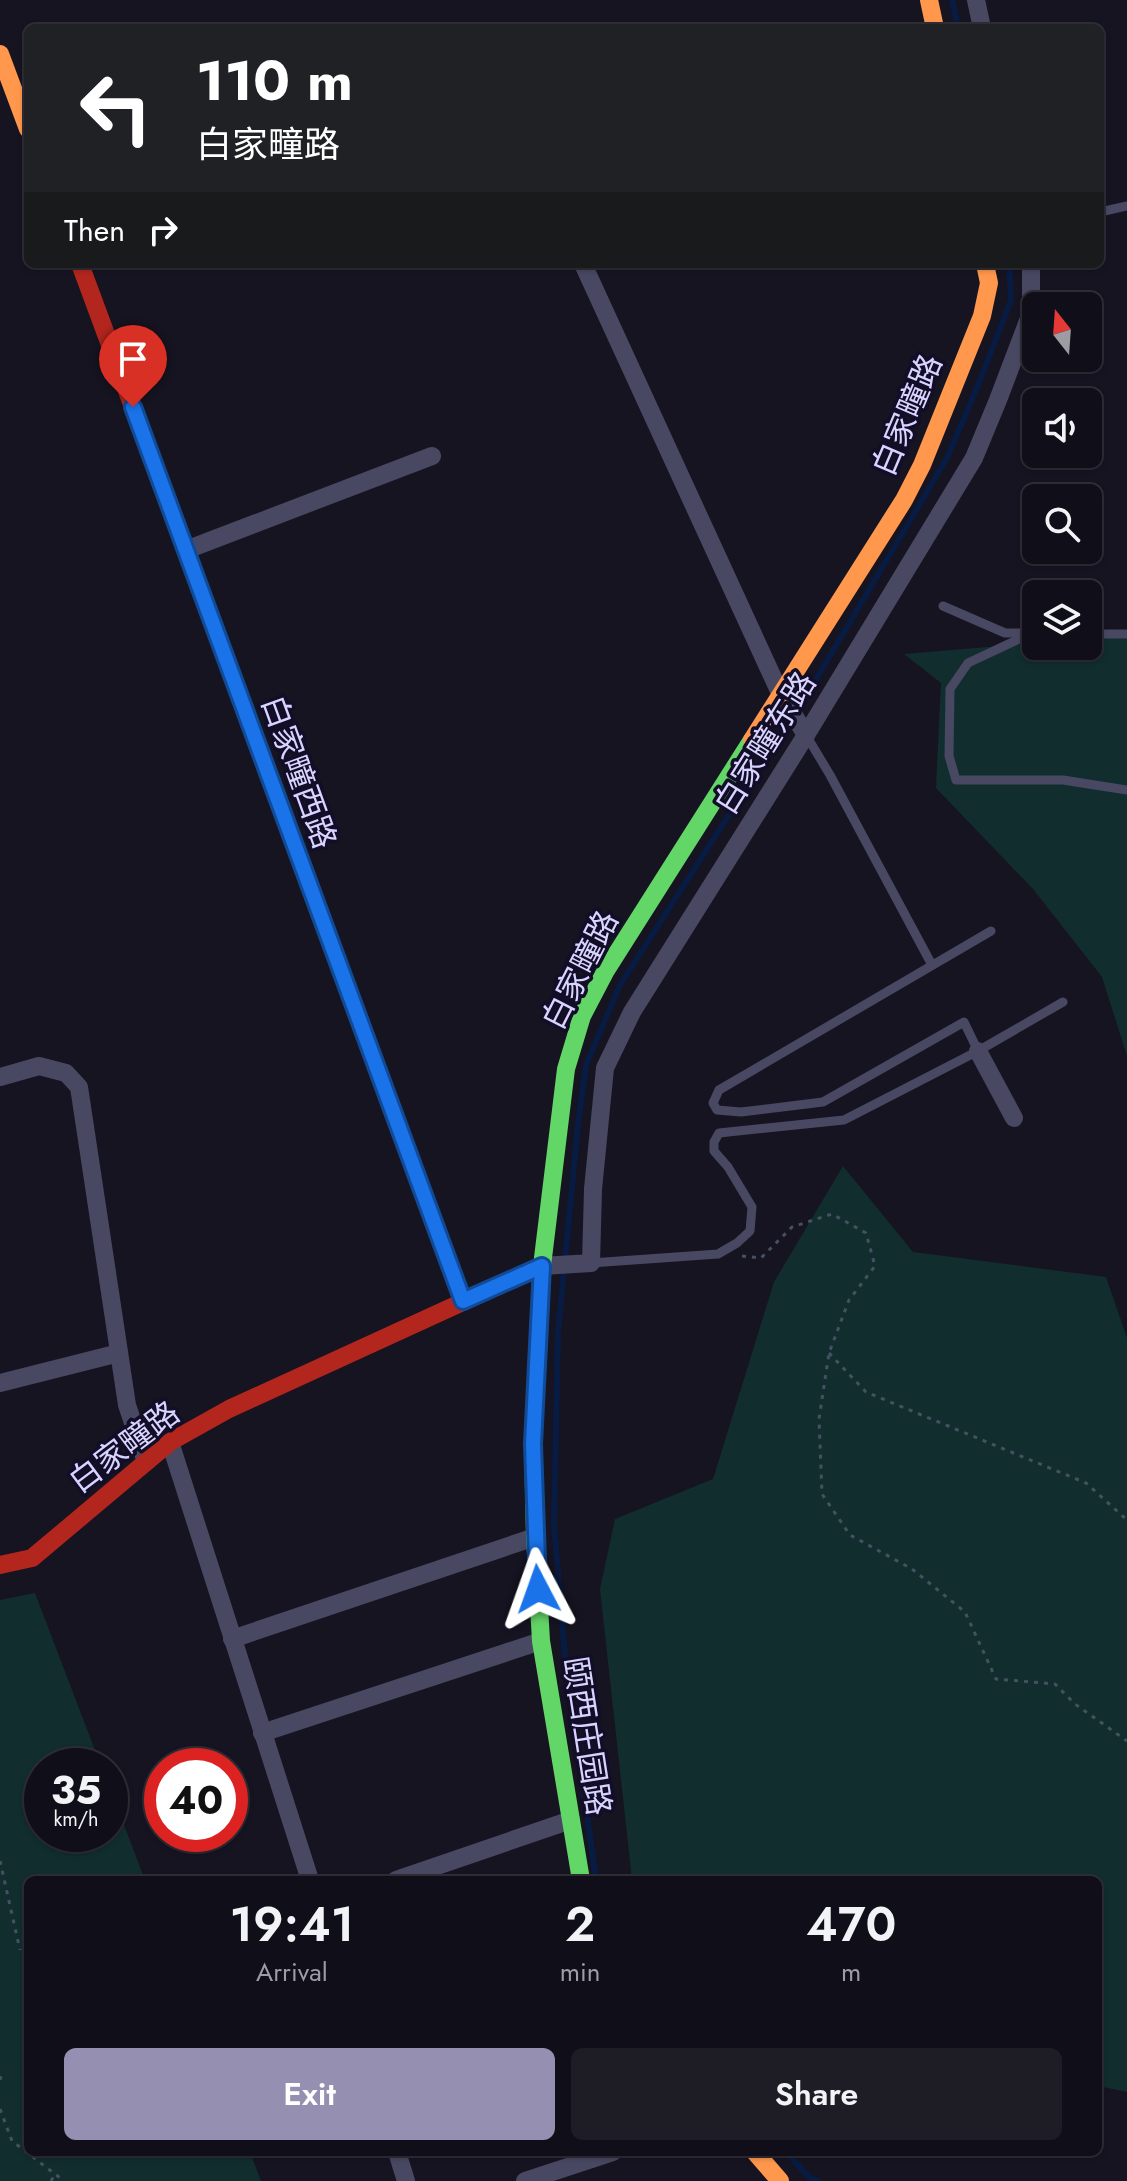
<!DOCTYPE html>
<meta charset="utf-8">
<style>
body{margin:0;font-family:Jost,"Noto Sans SC",sans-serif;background:#1e1d26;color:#f1f3f6;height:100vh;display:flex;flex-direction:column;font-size:30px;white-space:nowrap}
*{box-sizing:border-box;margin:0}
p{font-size:26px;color:#9c9ca2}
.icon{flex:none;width:44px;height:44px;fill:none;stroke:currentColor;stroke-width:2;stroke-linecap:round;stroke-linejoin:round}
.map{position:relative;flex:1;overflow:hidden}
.side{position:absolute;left:24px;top:1876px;width:1078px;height:280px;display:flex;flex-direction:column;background:#100f19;border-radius:12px;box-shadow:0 2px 6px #0004,0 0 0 2px #302f38}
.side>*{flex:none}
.top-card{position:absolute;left:24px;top:24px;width:1080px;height:244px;border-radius:12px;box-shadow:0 2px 6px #0004,0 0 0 2px #302f38;background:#202124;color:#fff;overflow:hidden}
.needle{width:52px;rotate:343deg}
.controls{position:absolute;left:1022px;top:292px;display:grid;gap:16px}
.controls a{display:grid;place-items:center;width:80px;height:80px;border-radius:12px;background:#100f19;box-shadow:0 2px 6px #0004,0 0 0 2px #302f38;font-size:40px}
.speed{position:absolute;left:24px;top:1748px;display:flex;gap:16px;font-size:40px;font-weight:700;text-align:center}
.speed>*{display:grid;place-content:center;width:104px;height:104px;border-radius:50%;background:#100f19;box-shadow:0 2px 6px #0004,0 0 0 2px #302f38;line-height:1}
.speed small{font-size:20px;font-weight:400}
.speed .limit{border:12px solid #d22;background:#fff;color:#111}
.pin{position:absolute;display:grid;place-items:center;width:68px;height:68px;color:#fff;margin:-82px -34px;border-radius:50% 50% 50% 0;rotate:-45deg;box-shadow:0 0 8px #0007}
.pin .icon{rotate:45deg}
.me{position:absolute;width:88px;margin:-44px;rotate:356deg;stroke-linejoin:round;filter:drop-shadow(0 0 6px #0008)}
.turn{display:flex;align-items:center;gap:28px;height:168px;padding:0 40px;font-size:36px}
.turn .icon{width:104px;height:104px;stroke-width:2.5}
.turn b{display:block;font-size:56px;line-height:68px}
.then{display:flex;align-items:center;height:76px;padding:0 40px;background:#0003;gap:16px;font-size:30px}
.eta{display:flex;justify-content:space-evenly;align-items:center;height:136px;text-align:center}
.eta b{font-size:48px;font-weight:600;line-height:56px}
.cta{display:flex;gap:16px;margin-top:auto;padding:16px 40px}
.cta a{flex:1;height:92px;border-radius:12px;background:#9590b1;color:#fff;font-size:32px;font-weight:600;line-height:92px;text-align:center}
.cta a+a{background:#1e1d26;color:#f1f3f6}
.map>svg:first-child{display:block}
.green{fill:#112d2e}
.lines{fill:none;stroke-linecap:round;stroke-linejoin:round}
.stream{stroke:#081b43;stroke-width:6}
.path{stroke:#445162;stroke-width:3;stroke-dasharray:4 6;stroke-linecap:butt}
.lane{stroke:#494862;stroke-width:9}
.street{stroke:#494862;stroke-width:18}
.fast{stroke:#63d668;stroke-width:18}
.slow{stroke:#ff974d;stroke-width:18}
.jam{stroke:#b3261e;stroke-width:18}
.route-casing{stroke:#114b97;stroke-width:20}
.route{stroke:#1a73e8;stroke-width:14}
.labels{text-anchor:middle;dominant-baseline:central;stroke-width:7;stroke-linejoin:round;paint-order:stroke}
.street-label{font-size:32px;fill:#d9d3ff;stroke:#120e27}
</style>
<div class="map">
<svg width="1127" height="2181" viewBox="0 0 1127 2181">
<rect width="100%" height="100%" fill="#161421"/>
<g class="green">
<polygon points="1127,635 1127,1056 1102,977 1033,889 936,788 941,683 904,654 1036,643 1036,646 1088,646 1088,638"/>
<polygon points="843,1166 913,1252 1106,1277 1127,1338 1127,2092 1098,2086 1098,1880 632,1880 600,1589 615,1519 713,1479 774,1282"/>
<polygon points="35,1593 101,1766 42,1766 42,1834 110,1834 110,1788 145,1880 28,1880 28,2152 250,2152 261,2181 0,2181 0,1600"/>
</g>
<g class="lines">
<g class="stream">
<polyline points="952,0 958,28"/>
<polyline points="596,1880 565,1655 554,1526 558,1332 578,1125 586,1065 620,985 818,676 947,458 979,383 1011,300 1009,264"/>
<polyline points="786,2152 810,2178 819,2181"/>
</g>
<g class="path">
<polyline points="742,1256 761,1258 792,1227 832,1214 866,1233 875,1266 849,1300 829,1353 819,1419 822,1494 850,1535 912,1569 965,1612 996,1679 1055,1684 1075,1704 1127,1741"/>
<polyline points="829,1353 866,1392 1086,1483 1127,1520"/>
<polyline points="0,1861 20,1950"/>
<polyline points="0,2080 1,2076"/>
<polyline points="0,2109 12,2141 64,2181"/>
<polyline points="51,2181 55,2174"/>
</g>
<g class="lane">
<polyline points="1100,212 1127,206"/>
<polyline points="943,606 1005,633 1026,633"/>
<polyline points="1032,633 968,663 950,689 949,756 956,780 1063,780 1127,790"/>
<polyline points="1088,634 1127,634"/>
<polyline points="806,735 830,775 932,965"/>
<polyline points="978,1051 964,1022 823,1102 741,1112 717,1110 713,1103 719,1090 991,931"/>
<polyline points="591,1263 718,1254 737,1243 750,1231 752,1207 728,1167 714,1151 714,1142 719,1133 844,1120 978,1051 1063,1002"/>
</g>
<g class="street">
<polyline points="976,0 982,28"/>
<polyline points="583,264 780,693 806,735"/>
<polyline points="186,550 432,456"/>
<polyline points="978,1051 1014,1118"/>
<polyline points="0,1077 39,1066 66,1073 79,1087 127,1405 146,1462"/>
<polyline points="542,1266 591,1263 593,1189 605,1068 632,1012 806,735 974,458 998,400 1031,313 1031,264"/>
<polyline points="0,1383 119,1353"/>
<polyline points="170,1442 310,1880"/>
<polyline points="232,1639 535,1537"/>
<polyline points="262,1733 541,1641"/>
<polyline points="396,1880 571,1820"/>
<polyline points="397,2152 406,2181"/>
<polyline points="525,2181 613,2152"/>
</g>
<g class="fast">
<polyline points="387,1096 463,1301"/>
<polyline points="542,1266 533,1444 535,1537 541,1641 581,1880"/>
<polyline points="511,1280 542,1266 566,1069 582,1016 605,972 752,740"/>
</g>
<g class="slow">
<polyline points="929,0 935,28"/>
<polyline points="0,54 28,129"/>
<polyline points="752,740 904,500 922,465 982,316 989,283 985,264"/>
<polyline points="264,761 387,1096"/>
<polyline points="755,2152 780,2181"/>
</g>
<g class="jam">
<polyline points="80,264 264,761"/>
<polyline points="0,1565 32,1558 170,1442 229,1409 511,1280"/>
</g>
</g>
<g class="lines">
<defs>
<polyline id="route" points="133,407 463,1301 542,1266 533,1444 538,1589"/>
</defs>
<use href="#route" class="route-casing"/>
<use href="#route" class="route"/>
</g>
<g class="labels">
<g class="street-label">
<text transform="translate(907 415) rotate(-67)">白家疃路</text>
<text transform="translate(765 743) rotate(-58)">白家疃东路</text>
<text transform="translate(299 772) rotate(70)">白家疃西路</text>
<text transform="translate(580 970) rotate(-63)">白家疃路</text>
<text transform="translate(124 1447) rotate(-37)">白家疃路</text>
<text transform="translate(587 1736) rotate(81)">颐西庄园路</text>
</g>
</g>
</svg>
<div class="controls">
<a><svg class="needle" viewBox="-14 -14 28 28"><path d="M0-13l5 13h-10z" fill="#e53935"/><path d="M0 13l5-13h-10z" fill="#9c9ca2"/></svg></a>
<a><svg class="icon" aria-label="sound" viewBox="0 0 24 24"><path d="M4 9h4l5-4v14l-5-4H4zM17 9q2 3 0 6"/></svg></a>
<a><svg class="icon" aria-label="search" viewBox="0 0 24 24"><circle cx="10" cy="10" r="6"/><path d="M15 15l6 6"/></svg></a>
<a><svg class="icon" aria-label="layers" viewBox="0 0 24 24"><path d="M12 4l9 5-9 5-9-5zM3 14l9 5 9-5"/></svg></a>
</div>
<div class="speed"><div>35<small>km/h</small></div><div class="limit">40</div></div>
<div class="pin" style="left:133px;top:407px;background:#d93025"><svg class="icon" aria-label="arrive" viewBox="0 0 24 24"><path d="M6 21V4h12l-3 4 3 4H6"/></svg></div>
<svg class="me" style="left:538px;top:1589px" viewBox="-20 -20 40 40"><path d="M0-17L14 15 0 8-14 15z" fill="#1a73e8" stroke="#fff" stroke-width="4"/></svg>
<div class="top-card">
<div class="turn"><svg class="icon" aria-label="left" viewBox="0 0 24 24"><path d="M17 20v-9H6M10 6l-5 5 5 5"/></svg><div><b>110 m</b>白家疃路</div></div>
<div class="then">Then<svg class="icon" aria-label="right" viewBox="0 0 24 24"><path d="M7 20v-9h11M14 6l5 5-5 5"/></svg></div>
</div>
<section class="side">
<div class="eta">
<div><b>19:41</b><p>Arrival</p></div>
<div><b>2</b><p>min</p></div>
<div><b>470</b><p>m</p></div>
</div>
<div class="cta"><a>Exit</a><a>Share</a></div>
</section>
</div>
